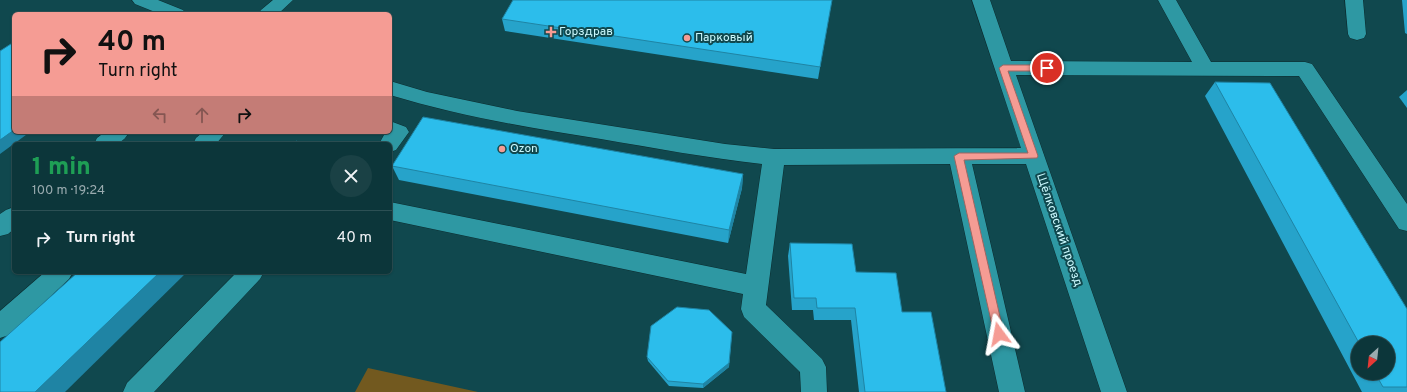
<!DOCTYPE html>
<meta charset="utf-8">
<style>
body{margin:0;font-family:Overpass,sans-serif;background:#1a4145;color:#f1f3f6;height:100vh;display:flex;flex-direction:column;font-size:15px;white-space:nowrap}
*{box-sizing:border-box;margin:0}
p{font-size:13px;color:#9aabaf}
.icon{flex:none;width:22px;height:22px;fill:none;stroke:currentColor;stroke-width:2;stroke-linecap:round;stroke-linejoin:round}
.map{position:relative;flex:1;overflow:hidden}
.side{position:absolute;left:12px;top:142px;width:380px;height:132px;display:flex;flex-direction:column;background:#0c363a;border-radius:6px;box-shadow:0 1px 3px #0004,0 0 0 1px #2c5054}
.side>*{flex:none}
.guide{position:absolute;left:12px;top:12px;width:380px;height:122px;border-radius:6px;box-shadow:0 1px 3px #0004,0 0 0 1px #2c5054;background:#f59c94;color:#111;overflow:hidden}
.needle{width:26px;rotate:207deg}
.controls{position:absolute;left:1351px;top:336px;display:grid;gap:8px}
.controls a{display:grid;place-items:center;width:44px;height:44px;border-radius:50%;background:#0c363a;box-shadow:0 1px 3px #0004,0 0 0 1px #2c5054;font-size:20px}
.pin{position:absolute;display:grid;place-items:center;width:34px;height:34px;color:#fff;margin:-17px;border:2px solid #fff;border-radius:50%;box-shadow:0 1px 4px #0007}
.me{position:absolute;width:44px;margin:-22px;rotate:347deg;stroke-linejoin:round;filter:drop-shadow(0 0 3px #0008)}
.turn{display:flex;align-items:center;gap:14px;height:84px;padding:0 20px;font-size:18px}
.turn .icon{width:52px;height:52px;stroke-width:2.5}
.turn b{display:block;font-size:28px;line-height:34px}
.lanes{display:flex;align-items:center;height:38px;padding:0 20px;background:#0003;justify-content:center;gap:20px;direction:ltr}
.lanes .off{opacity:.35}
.round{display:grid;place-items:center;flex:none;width:42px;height:42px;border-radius:21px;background:#1a4145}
.overview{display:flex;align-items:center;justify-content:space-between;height:68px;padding:0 20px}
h1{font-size:24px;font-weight:800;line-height:30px;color:#1e9e55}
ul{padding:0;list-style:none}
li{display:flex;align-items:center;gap:12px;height:56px;padding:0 20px;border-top:1px solid #2c5054}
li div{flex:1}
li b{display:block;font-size:15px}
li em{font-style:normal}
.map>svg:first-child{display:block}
.green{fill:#72591f}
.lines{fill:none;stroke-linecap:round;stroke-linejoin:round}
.minor-casing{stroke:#0b2c2f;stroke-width:1}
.minor{fill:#2e98a3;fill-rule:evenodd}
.wall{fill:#26a3ca;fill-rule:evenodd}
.shaded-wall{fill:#1f84a4}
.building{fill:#2cbdeb;stroke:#1f84a4}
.route{fill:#f59c94;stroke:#9f6560}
.poi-dot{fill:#f59c94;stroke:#10484e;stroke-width:1.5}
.labels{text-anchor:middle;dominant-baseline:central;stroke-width:4;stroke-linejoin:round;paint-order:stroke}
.poi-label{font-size:12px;fill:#cbf9fe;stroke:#10484e;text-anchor:start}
.street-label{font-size:12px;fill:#cbf9fe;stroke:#10484e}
</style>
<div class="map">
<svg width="1407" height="392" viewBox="0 0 1407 392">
<rect width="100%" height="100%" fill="#10484e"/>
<polygon class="green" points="368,368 478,392 355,392"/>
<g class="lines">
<defs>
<g id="minor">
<polygon points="132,0 158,0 183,10 186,14 160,14 135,4"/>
<polygon points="273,0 293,0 278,14 258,14 261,10"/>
<path d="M972 0H990L1011 61 1192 62 1158 0H1176L1211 62H1305L1312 64 1407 204V231L1399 229 1299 76 1016 75 1127 392H1101L1026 164H972L1025 392H999L950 164 784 165 766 305 822 359 826 367 827 392H801L800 372 744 317 741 309 743 294 390 220V202L746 274 762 164C708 158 654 148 601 139 530 128 459 116 390 95V81L427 92 517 111 725 144 774 149 1021 148Z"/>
<polygon points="1345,0 1363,0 1366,34 1364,38 1357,40 1350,38 1348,34"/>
<polygon points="390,121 406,127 409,132 396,150 390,152 390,144 379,144 384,135 381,132 390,132"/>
<path d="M105 132H129C121 148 109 144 94 144L97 138Z"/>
<polygon points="203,132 226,132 216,144 193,144 196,138"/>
<polygon points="14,207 14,229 8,234 0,236 0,214 6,210"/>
<polygon points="45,272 73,272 69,279 9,335 0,338 0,311"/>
<polygon points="237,272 264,272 260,279 154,392 123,392 127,383"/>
</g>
</defs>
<use href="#minor" class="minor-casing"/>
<use href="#minor" class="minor"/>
</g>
<g class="wall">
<polygon points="832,0 818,79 505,31 502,19"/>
<polygon points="1402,0 1407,0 1407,34 1405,33"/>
<path d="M1215 82 1407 309V392H1362L1205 96ZM1358 343H1388V373H1358Z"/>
<polygon points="1407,90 1407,108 1399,97"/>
<polygon points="392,166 743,174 742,188 728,243 399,180"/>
<polygon points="790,243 856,272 902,312 946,392 859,392 851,320 814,320 813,310 792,310 788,256"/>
<polygon points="732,332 729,367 703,388 669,386 648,361 647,357"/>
</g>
<g class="shaded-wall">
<polygon points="14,130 14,132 30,132 0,154 0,140"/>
<polygon points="743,174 742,188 728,243 729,230"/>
<polygon points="160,272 187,272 65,392 35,392"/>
<polygon points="729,363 729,367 703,388 703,384"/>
</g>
<g class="building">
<polygon points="513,0 832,0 820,67 502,19"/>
<polygon points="59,12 63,14 56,14"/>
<polygon points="14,42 14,130 0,140 0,51"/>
<polygon points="1215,82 1270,83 1407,309 1407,387 1383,387 1375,373 1388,373 1388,343 1359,343"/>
<polygon points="423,117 743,174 729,230 392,166"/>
<polygon points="296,141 303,144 293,144"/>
<polygon points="790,243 852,244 856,272 896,273 902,312 931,312 946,392 865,392 855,308 817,308 816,298 794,298"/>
<polygon points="78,272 160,272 35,392 0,392 0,342"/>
<polygon points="677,307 709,310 732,332 729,363 703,384 668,381 647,357 651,326"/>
</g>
<polygon class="route" points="1003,65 1047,65 1051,68 1047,71 1008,71 1038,156 1037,158 964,160 1004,334 1002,338 999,339 995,338 994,334 954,156 959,153 1028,153 999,68"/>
<g class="poi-dot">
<path d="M549 26h4v4h4v4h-4v4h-4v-4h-4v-4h4z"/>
<circle cx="687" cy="38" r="4"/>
<circle cx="502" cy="149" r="4"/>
</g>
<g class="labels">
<g class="poi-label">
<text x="559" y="32">Горздрав</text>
<text x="695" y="38">Парковый</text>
<text x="510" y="149">Ozon</text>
</g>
<g class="street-label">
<text transform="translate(1059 230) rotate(71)">Щёлковский проезд</text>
</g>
</g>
</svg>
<div class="controls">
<a><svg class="needle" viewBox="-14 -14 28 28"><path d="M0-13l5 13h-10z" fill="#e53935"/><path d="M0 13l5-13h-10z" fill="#9aabaf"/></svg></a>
</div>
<div class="pin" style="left:1047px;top:68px;background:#d93025"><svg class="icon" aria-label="arrive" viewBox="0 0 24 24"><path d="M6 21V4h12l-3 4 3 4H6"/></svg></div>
<svg class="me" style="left:999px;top:334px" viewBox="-20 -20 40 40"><path d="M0-17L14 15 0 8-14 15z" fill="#f59c94" stroke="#fff" stroke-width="4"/></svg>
<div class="guide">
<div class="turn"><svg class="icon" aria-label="right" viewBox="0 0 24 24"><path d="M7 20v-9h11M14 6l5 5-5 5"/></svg><div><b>40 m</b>Turn right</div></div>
<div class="lanes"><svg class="icon off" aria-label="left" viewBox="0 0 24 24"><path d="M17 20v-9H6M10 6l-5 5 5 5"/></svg><svg class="icon off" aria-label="ahead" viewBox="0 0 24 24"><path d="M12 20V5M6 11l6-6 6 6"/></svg><svg class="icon" aria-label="right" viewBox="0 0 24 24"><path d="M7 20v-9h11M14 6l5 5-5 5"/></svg></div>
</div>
<section class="side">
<div class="overview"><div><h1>1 min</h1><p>100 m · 19:24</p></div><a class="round"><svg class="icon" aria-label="close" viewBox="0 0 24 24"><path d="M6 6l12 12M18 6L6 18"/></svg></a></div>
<ul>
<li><svg class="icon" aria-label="right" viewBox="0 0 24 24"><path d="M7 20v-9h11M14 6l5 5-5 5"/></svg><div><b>Turn right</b></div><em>40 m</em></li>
</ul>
</section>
</div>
